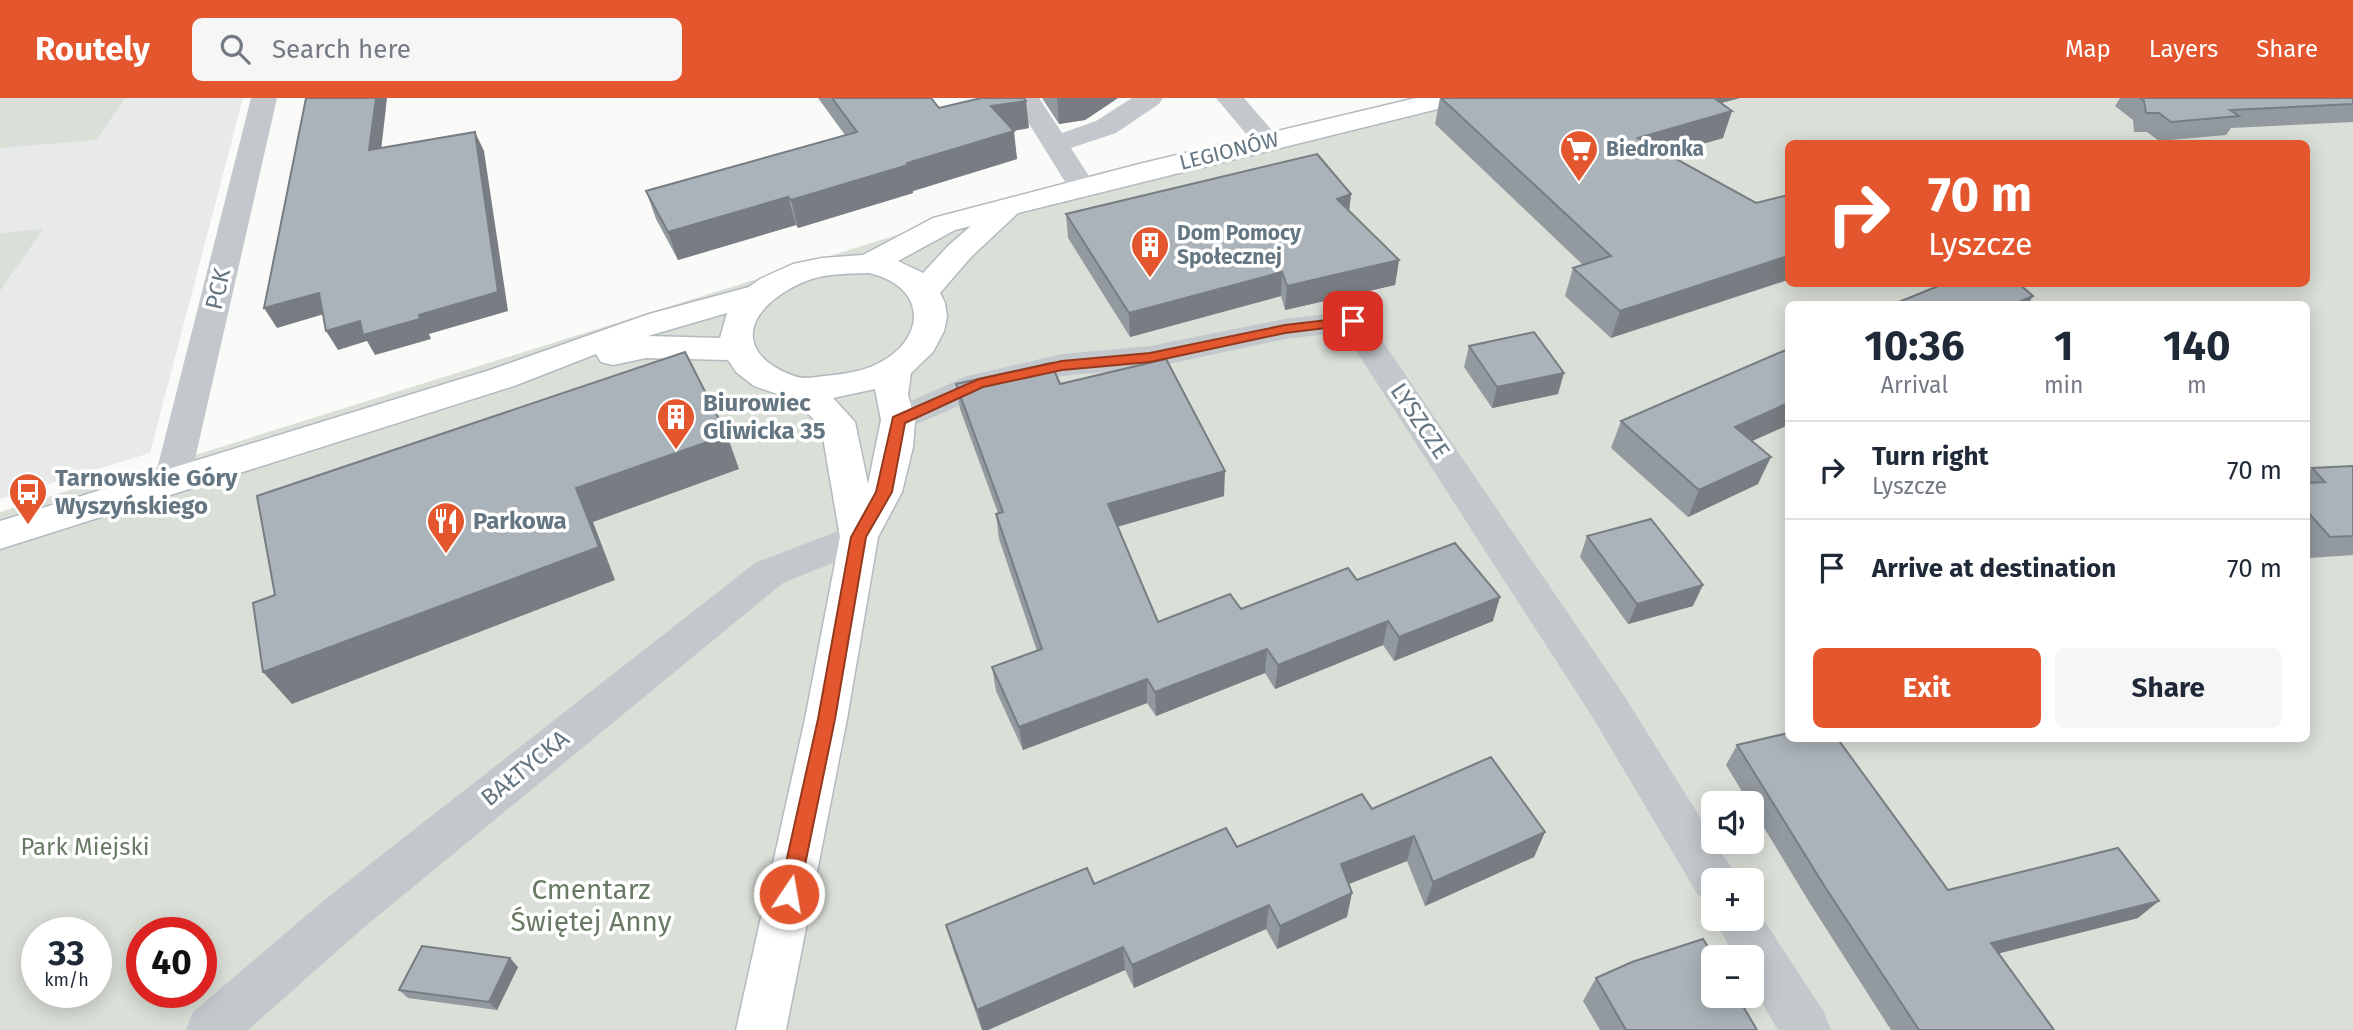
<!DOCTYPE html>
<meta charset="utf-8">
<style>
body{margin:0;font-family:"Fira Sans",sans-serif;background:#f6f6f7;color:#1f2937;height:100vh;display:flex;flex-direction:column;font-size:26px;white-space:nowrap}
*{box-sizing:border-box;margin:0}
p{font-size:23px;color:#747a83}
.icon{flex:none;width:38px;height:38px;fill:none;stroke:currentColor;stroke-width:2;stroke-linecap:round;stroke-linejoin:round}
.map{position:relative;flex:1;overflow:hidden}
.sheet{position:absolute;left:1785px;top:203px;width:525px;height:441px;display:flex;flex-direction:column;background:#fff;border-radius:10px;box-shadow:0 4px 18px #0003}
.sheet>*{flex:none}
.top-card{position:absolute;left:1785px;top:42px;width:525px;height:147px;border-radius:10px;box-shadow:0 4px 18px #0003;background:#e4572e;color:#fff;overflow:hidden}
.fabs{position:absolute;left:1701px;top:693px;display:grid;gap:14px}
.fabs a{display:grid;place-items:center;width:63px;height:63px;border-radius:10px;background:#fff;box-shadow:0 4px 18px #0003;font-size:35px}
.speed{position:absolute;left:21px;top:819px;display:flex;gap:14px;font-size:35px;font-weight:700;text-align:center}
.speed>*{display:grid;place-content:center;width:91px;height:91px;border-radius:50%;background:#fff;box-shadow:0 4px 18px #0003;line-height:1}
.speed small{font-size:18px;font-weight:400}
.speed .limit{border:10px solid #d22;background:#fff;color:#111}
.pin{position:absolute;display:grid;place-items:center;width:60px;height:60px;color:#fff;margin:-30px;border-radius:14px;box-shadow:0 4px 10px #0006}
.me{position:absolute;width:77px;margin:-38px;rotate:12deg;stroke-linejoin:round;filter:drop-shadow(0 0 5px #0008)}
.turn{display:flex;align-items:center;gap:24px;height:147px;padding:0 28px;font-size:32px}
.turn .icon{width:91px;height:91px;stroke-width:2.5}
.turn b{display:block;font-size:49px;line-height:60px}
.eta{display:flex;justify-content:space-evenly;align-items:center;height:119px;text-align:center}
.eta b{font-size:42px;font-weight:700;line-height:49px}
.primary-button{display:flex;gap:14px;margin-top:auto;padding:14px 28px}
.primary-button a{flex:1;height:80px;border-radius:10px;background:#e4572e;color:#fff;font-size:28px;font-weight:700;line-height:80px;text-align:center}
.primary-button a+a{background:#f6f6f7;color:#1f2937}
ul{padding:0;list-style:none}
li{display:flex;align-items:center;gap:21px;height:98px;padding:0 28px;border-top:2px solid #e0e1e3}
li div{flex:1}
li b{display:block;font-size:26px}
li em{font-style:normal}
header{display:flex;align-items:center;gap:42px;box-sizing:border-box;height:98px;padding:0 35px;background:#e4572e;color:#fff}
header strong{font-size:33px}
nav{display:flex;gap:38px;margin-inline-start:auto;font-size:24px}
.search{width:490px;height:63px;background:#f6f6f7;display:flex;align-items:center;gap:18px;box-sizing:border-box;padding:0 24px;border-radius:10px;color:#747a83;font-size:26px}
.map>svg:first-child{display:block}
.built{fill:#e8e9e9}
.green{fill:#dadfd7;fill-rule:evenodd}
.lines{fill:none;stroke-linecap:round;stroke-linejoin:round}
.secondary-casing{stroke:#b3babf;stroke-width:3}
.street{fill:#c3c8cc;fill-rule:evenodd}
.secondary{fill:#fff;fill-rule:evenodd}
.wall{fill:#929a9f}
.shaded-wall{fill:#777d82}
.building{fill:#aab3b9;stroke:#777d82;stroke-width:2}
.route{fill:#e4572e;stroke:#94391e;stroke-width:2}
.labels{text-anchor:middle;dominant-baseline:central;stroke-width:7;stroke-linejoin:round;paint-order:stroke}
.far-poi-label{font-size:21px;font-weight:bold;fill:#657683;stroke:#fff;text-anchor:start}
.far-street-label{font-size:21px;fill:#657683;stroke:#fff}
.street-label{font-size:24px;fill:#657683;stroke:#fff}
.poi-label{font-size:24px;font-weight:bold;fill:#657683;stroke:#fff;text-anchor:start}
.park-label{font-size:24px;fill:#687a64;stroke:#fff}
.near-park-label{font-size:28px;fill:#687a64;stroke:#fff}
</style>
<header>
<strong>Routely</strong>
<div class="search"><svg class="icon" aria-label="search" viewBox="0 0 24 24"><circle cx="10" cy="10" r="6"/><path d="M15 15l6 6"/></svg>Search here</div>
<nav><a>Map</a><a>Layers</a><a>Share</a></nav>
</header>
<div class="map">
<svg width="2353" height="932" viewBox="0 0 2353 932">
<rect width="100%" height="100%" fill="#fafaf8"/>
<polygon class="built" points="0,0 243,0 150,355 0,401"/>
<g class="green">
<polygon points="0,0 125,0 96,42 0,50"/>
<path d="M1410 0H2353V932H0V414L105 381 106 385 1079 80ZM1788 46H2306V186H1788ZM1788 206H2306V640H1788ZM1713 705H1752V744H1713ZM1713 782H1752V821H1713ZM37 835H96V894H37ZM142 835H201V894H142ZM1713 859H1752V898H1713Z"/>
<polygon points="43,131 0,193 0,135"/>
</g>
<g class="lines">
<defs>
<path id="secondary" d="M1416 0H1462L1458 6 1018 115 971 159 940 195 945 205 947 219 944 233 933 254 911 275 908 297 915 322 913 349 902 394 878 439 847 621 786 932H736L805 621 840 439 821 328 792 301 754 288 736 274 728 262 646 260 613 267 601 264 596 256 514 288 0 451V423L490 272 649 216 749 189 760 181 793 166 822 160 863 157 933 120 1139 66ZM971 128 949 147 923 175 898 163 955 132ZM869 175C927 188 928 241 877 266 861 274 843 276 825 278 815 279 804 282 794 278 725 252 752 205 806 183 825 175 849 176 869 175ZM727 215 720 240 648 238ZM875 291 881 322 868 386 855 324 833 300Z"/>
</defs>
<use href="#secondary" class="secondary-casing"/>
<g class="street">
<polygon points="251,0 277,0 190,383 185,392 172,396 159,392 154,383"/>
<polygon points="1013,0 1039,0 1062,35 1096,23 1132,0 1163,0 1159,6 1116,35 1071,50 1096,89 1092,95 1082,98 1072,95"/>
<polygon points="1216,0 1244,0 1282,44 1278,50 1268,52 1258,50"/>
<polygon points="1353,213 1364,216 1623,596 1713,740 1713,744 1730,767 1737,782 1713,782 1713,803 1698,797 1593,620 1344,234 1285,241 1150,270 1062,278 989,295 898,334 886,330 881,322 886,314 967,278 1062,256 1150,248 1285,221"/>
<polygon points="859,425 872,429 878,439 872,449 783,485 362,831 248,932 186,932 193,914 328,799 755,465"/>
<polygon points="1752,804 1824,914 1831,932 1778,932 1752,888 1752,859 1735,859 1714,821 1752,821"/>
</g>
<use href="#secondary" class="secondary"/>
</g>
<g class="wall">
<polygon points="818,0 931,0 939,10 1029,30 1013,33 1017,61 913,93 913,95 798,130 796,127 678,162 656,121 646,93 845,37"/>
<polygon points="1042,0 1118,0 1085,22 1059,26"/>
<polygon points="1440,0 1740,0 1721,5 1723,40 1667,56 1756,105 1611,240 1565,198 1573,170 1583,167 1435,26"/>
<polygon points="2120,0 2353,0 2353,24 2231,30 2226,37 2159,43 2147,34 2134,34 2133,22 2115,8"/>
<polygon points="1351,96 1349,113 1399,162 1395,187 1285,212 1281,198 1130,239 1068,140 1066,116"/>
<polygon points="1469,248 1558,296 1492,310 1464,269"/>
<polygon points="1788,251 1788,327 1752,343 1758,386 1688,419 1611,350 1621,323"/>
<polygon points="956,286 1060,286 1224,398 1117,429 1158,524 1241,511 1357,482 1493,523 1394,563 1383,547 1275,591 1265,575 1156,618 1147,605 1023,652 996,593 992,569 1037,553 999,441 996,416 998,415 960,311"/>
<polygon points="2353,368 2353,457 2310,460 2306,456 2306,376 2312,370"/>
<polygon points="1587,438 1693,508 1628,526 1580,459"/>
<polygon points="1737,647 1948,792 2138,820 1999,855 2054,932 1891,932 1811,807 1752,710 1752,705 1749,705 1726,667"/>
<polygon points="1372,711 1545,734 1534,759 1425,808 1407,763 1349,786 1347,819 1277,851 1266,831 1134,890 1125,872 988,932 982,932 953,851 946,827 1094,786 1237,749"/>
<polygon points="518,869 497,912 408,900 399,892"/>
<polygon points="1596,880 1757,932 1600,932 1583,903"/>
</g>
<g class="shaded-wall">
<polygon points="376,0 387,0 379,71 369,52"/>
<polygon points="1057,0 1118,0 1085,22 1059,26"/>
<polygon points="1691,0 1740,0 1687,14"/>
<polygon points="1026,3 1029,30 994,36 991,8"/>
<polygon points="1732,13 1723,40 1630,67 1638,40"/>
<polygon points="1014,33 1017,61 913,93 913,95 798,130 791,102 907,65"/>
<polygon points="475,34 484,53 508,213 429,236 431,241 375,257 367,243 338,252 326,233 360,223"/>
<polygon points="1351,96 1348,121 1337,101"/>
<polygon points="788,99 796,127 678,162 668,134"/>
<polygon points="1788,158 1788,182 1611,240 1620,213"/>
<polygon points="1399,162 1395,187 1285,212 1287,188"/>
<polygon points="1282,174 1281,198 1130,239 1129,215"/>
<polygon points="319,195 331,214 277,230 264,210"/>
<polygon points="2033,198 2028,206 2014,206"/>
<polygon points="1564,275 1558,296 1492,310 1497,289"/>
<polygon points="1788,305 1788,327 1723,356 1735,329"/>
<polygon points="727,337 739,371 593,424 615,482 292,606 263,574 576,390"/>
<polygon points="1771,359 1758,386 1688,419 1699,392"/>
<polygon points="1225,373 1224,398 1109,431 1108,406"/>
<polygon points="1703,487 1693,508 1628,526 1637,506"/>
<polygon points="1500,499 1493,523 1394,563 1399,539"/>
<polygon points="1388,523 1383,547 1275,591 1278,567"/>
<polygon points="1267,551 1265,575 1156,618 1155,594"/>
<polygon points="1147,581 1147,605 1023,652 1019,629"/>
<polygon points="1545,734 1534,759 1425,808 1433,784"/>
<polygon points="1414,738 1407,763 1336,791 1341,766"/>
<polygon points="1352,795 1347,819 1277,851 1280,828"/>
<polygon points="2159,803 2138,820 1973,862 1991,845"/>
<polygon points="1269,807 1266,831 1134,890 1132,867"/>
<polygon points="1123,849 1125,872 988,932 982,932 977,912"/>
<polygon points="510,860 518,869 497,912 489,904"/>
</g>
<g class="building">
<polygon points="306,0 376,0 369,52 475,34 498,194 419,217 420,221 363,237 360,223 326,233 319,195 264,210"/>
<polygon points="832,0 931,0 939,10 981,0 1024,0 1026,3 991,8 1014,33 907,65 908,67 791,102 788,99 668,134 646,93 857,34"/>
<polygon points="1441,0 1714,0 1732,13 1638,40 1756,105 1788,97 1788,158 1620,213 1573,170 1611,158"/>
<polygon points="2140,0 2353,0 2353,6 2230,12 2239,18 2171,24 2159,15 2146,15 2144,3"/>
<polygon points="1317,56 1351,96 1337,101 1399,162 1287,188 1282,174 1129,215 1066,116"/>
<polygon points="1943,186 2019,186 2033,198 2014,206 1894,206"/>
<polygon points="1534,234 1564,275 1497,289 1469,248"/>
<polygon points="1788,251 1788,305 1735,329 1771,359 1699,392 1621,323"/>
<polygon points="685,254 727,337 576,390 599,449 263,574 253,505 275,497 257,398"/>
<polygon points="1166,261 1225,373 1108,406 1158,524 1230,496 1241,511 1348,470 1357,482 1455,445 1500,499 1399,539 1388,523 1278,567 1267,551 1155,594 1147,581 1019,629 992,569 1042,551 996,416 1003,414 956,286 1051,265 1060,286"/>
<polygon points="2353,368 2353,438 2330,439 2306,412 2306,385 2325,384 2312,370"/>
<polygon points="1651,421 1703,487 1637,506 1587,438"/>
<polygon points="1788,635 1788,640 1837,640 1948,792 2118,750 2159,803 1991,845 2054,932 1919,932 1825,789 1737,647"/>
<polygon points="1491,659 1545,734 1433,784 1414,738 1341,766 1352,795 1280,828 1269,807 1132,867 1123,849 977,912 946,827 1087,770 1094,786 1226,730 1237,749 1362,696 1372,711"/>
<polygon points="1703,841 1714,859 1713,898 1737,898 1757,932 1626,932 1596,880 1632,864"/>
<polygon points="422,848 510,860 489,904 399,892"/>
</g>
<polygon class="route" points="1353,219 1358,220 1358,226 1285,235 1150,264 1062,272 983,289 905,325 892,394 866,439 835,621 799,796 796,802 789,805 782,802 779,796 818,621 851,439 876,394 893,319 979,281 1062,263 1150,255 1285,227"/>
<defs>
<symbol id="supermarket-pin" viewBox="-11 -11 22 30"><path d="M0 17L-7.5 6A9.5 9.5 0 1 1 7.5 6Z" fill="#e4572e" stroke="#fff"/><path d="M-6-5.5h2.5l.6 2H6L4.5 2H-2.5L-4.4-4H-6ZM-1.5 3.2a1.3 1.3 0 1 0 .1 0ZM3 3.2a1.3 1.3 0 1 0 .1 0Z" fill="#fff"/></symbol>
<symbol id="building-pin" viewBox="-11 -11 22 30"><path d="M0 17L-7.5 6A9.5 9.5 0 1 1 7.5 6Z" fill="#e4572e" stroke="#fff"/><path d="M-4-6H4V6H1V3H-1V6H-4ZM-2.5-4.3h1.7v1.8h-1.7ZM.8-4.3h1.7v1.8H.8ZM-2.5-1h1.7V.8h-1.7ZM.8-1h1.7V.8H.8Z" fill="#fff"/></symbol>
<symbol id="bus-pin" viewBox="-11 -11 22 30"><path d="M0 17L-7.5 6A9.5 9.5 0 1 1 7.5 6Z" fill="#e4572e" stroke="#fff"/><path d="M-5-6H5V4H4V6H2V4H-2V6H-4V4H-5ZM-3.5-4V0h7V-4ZM-3.5 1.2v1.5H-2V1.2ZM2 1.2v1.5H3.5V1.2Z" fill="#fff"/></symbol>
<symbol id="restaurant-pin" viewBox="-11 -11 22 30"><path d="M0 17L-7.5 6A9.5 9.5 0 1 1 7.5 6Z" fill="#e4572e" stroke="#fff"/><path d="M-5-6h1v4h1v-4h1v4h1v-4h1v5L-1.5 .5V6h-2V.5L-5-1ZM5-6V6H3V1.5H1.5Q1.5-4 5-6Z" fill="#fff"/></symbol>
</defs>
<g fill-rule="evenodd">
<use href="#supermarket-pin" x="1557" y="29" width="44" height="60"/>
<use href="#building-pin" x="1128" y="125" width="44" height="60"/>
<use href="#building-pin" x="654" y="297" width="44" height="60"/>
<use href="#bus-pin" x="6" y="372" width="44" height="60"/>
<use href="#restaurant-pin" x="424" y="401" width="44" height="60"/>
</g>
<g class="labels">
<g class="far-poi-label">
<text x="1606" y="51">Biedronka</text>
<text x="1177" y="135">Dom Pomocy<tspan x="1177" dy="24">Społecznej</tspan></text>
</g>
<g class="far-street-label">
<text transform="translate(1229 53) rotate(-14)">LEGIONÓW</text>
</g>
<g class="street-label">
<text transform="translate(218 191) rotate(-77)">PCK</text>
<text transform="translate(1420 323) rotate(56)">LYSZCZE</text>
<text transform="translate(525 670) rotate(-39)">BAŁTYCKA</text>
</g>
<g class="poi-label">
<text x="703" y="305">Biurowiec<tspan x="703" dy="28">Gliwicka 35</tspan></text>
<text x="55" y="380">Tarnowskie Góry<tspan x="55" dy="28">Wyszyńskiego</tspan></text>
<text x="473" y="423">Parkowa</text>
</g>
<g class="park-label">
<text x="85" y="749">Park Miejski</text>
</g>
<g class="near-park-label">
<text x="591" y="791">Cmentarz<tspan x="591" dy="32">Świętej Anny</tspan></text>
</g>
</g>
</svg>
<div class="fabs">
<a><svg class="icon" aria-label="sound" viewBox="0 0 24 24"><path d="M4 9h4l5-4v14l-5-4H4zM17 9q2 3 0 6"/></svg></a>
<a>+</a>
<a>−</a>
</div>
<div class="speed"><div>33<small>km/h</small></div><div class="limit">40</div></div>
<div class="pin" style="left:1353px;top:223px;background:#d93025"><svg class="icon" aria-label="arrive" viewBox="0 0 24 24"><path d="M6 21V4h12l-3 4 3 4H6"/></svg></div>
<svg class="me" style="left:789px;top:796px" viewBox="-20 -20 40 40"><circle r="17" fill="#e4572e" stroke="#fff" stroke-width="3"/><path d="M0-11L8 9 0 5-8 9z" fill="#fff"/></svg>
<div class="top-card">
<div class="turn"><svg class="icon" aria-label="right" viewBox="0 0 24 24"><path d="M7 20v-9h11M14 6l5 5-5 5"/></svg><div><b>70 m</b>Lyszcze</div></div>
</div>
<section class="sheet">
<div class="eta">
<div><b>10:36</b><p>Arrival</p></div>
<div><b>1</b><p>min</p></div>
<div><b>140</b><p>m</p></div>
</div>
<ul>
<li><svg class="icon" aria-label="right" viewBox="0 0 24 24"><path d="M7 20v-9h11M14 6l5 5-5 5"/></svg><div><b>Turn right</b><p>Lyszcze</p></div><em>70 m</em></li>
<li><svg class="icon" aria-label="arrive" viewBox="0 0 24 24"><path d="M6 21V4h12l-3 4 3 4H6"/></svg><div><b>Arrive at destination</b></div><em>70 m</em></li>
</ul>
<div class="primary-button"><a>Exit</a><a>Share</a></div>
</section>
</div>
